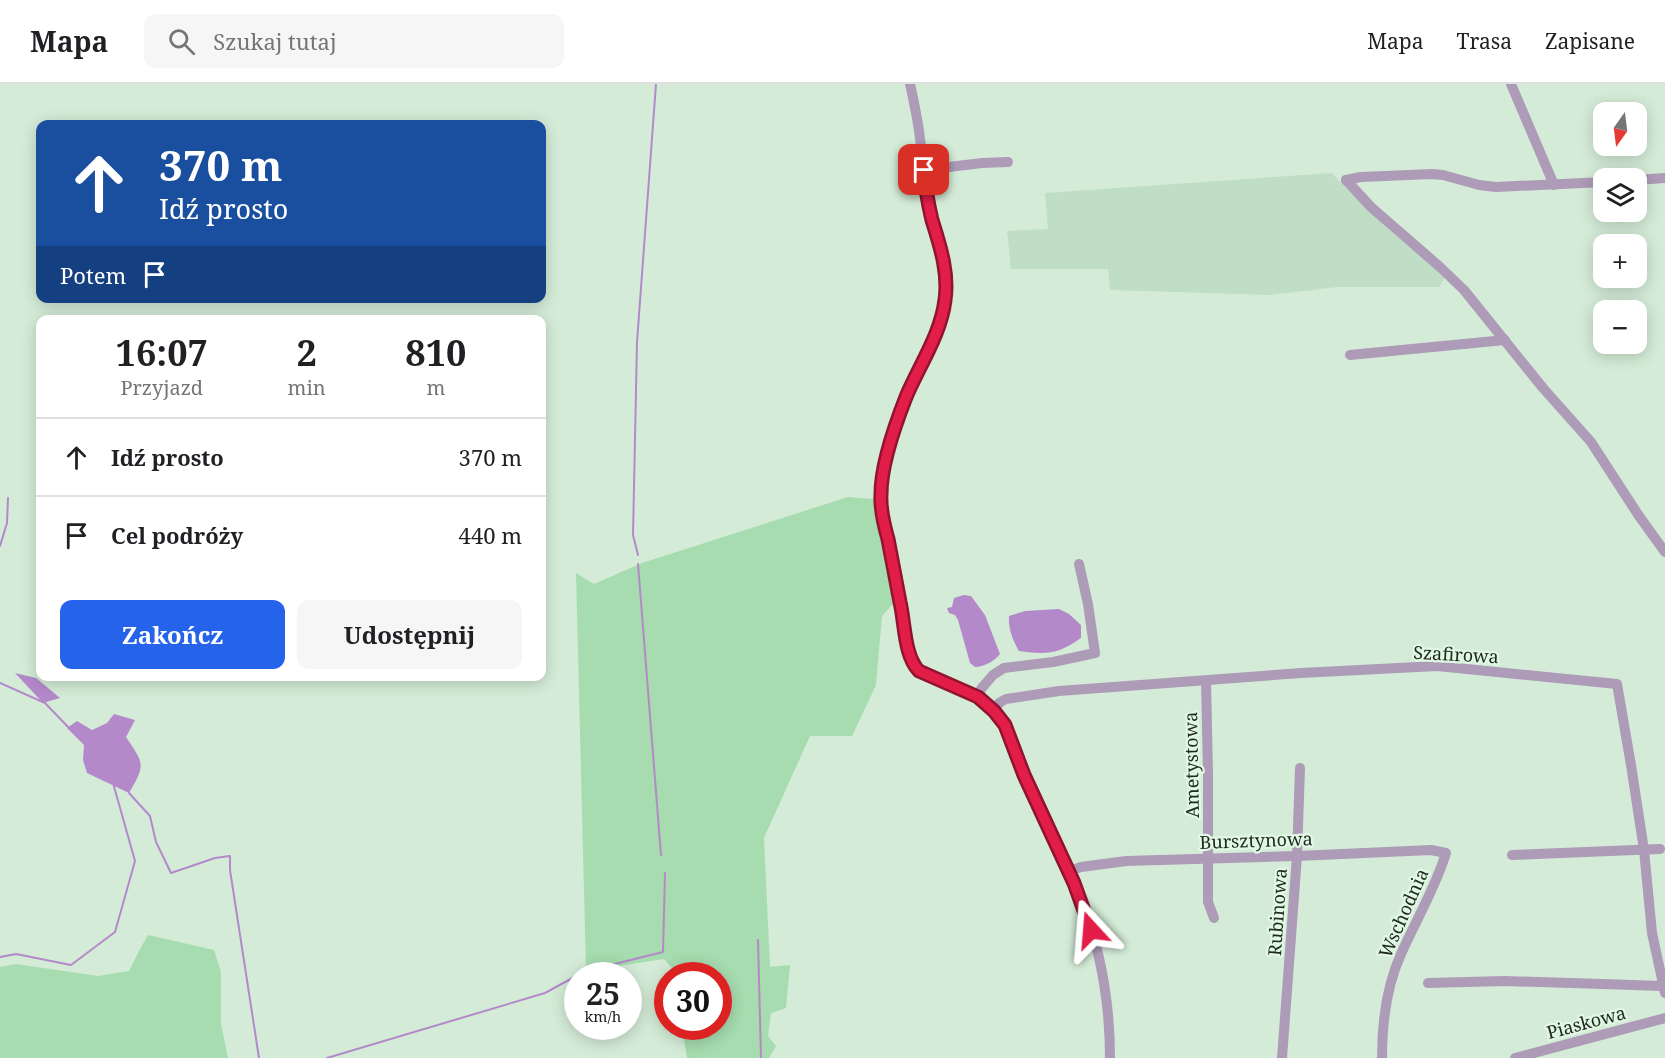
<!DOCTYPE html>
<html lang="pl">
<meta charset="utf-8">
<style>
body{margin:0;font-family:"Noto Serif",serif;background:#f6f6f6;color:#202124;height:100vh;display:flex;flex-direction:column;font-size:22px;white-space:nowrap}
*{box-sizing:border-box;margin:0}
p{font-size:20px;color:#757577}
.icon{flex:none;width:33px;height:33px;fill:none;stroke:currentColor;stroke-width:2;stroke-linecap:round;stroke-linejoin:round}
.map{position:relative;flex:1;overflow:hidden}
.panel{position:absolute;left:36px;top:231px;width:510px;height:366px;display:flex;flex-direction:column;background:#fff;border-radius:12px;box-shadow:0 3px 15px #0003}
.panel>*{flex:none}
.guide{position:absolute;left:36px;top:36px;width:510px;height:183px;border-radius:12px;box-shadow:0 3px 15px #0003;background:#1a4fa0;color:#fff;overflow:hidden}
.needle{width:39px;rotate:194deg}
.fabs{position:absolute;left:1593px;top:18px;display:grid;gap:12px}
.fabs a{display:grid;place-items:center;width:54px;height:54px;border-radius:12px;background:#fff;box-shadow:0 3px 15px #0003;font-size:30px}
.speed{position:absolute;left:564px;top:878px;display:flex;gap:12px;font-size:30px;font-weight:700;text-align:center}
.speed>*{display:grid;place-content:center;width:78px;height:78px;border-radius:50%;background:#fff;box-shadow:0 3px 15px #0003;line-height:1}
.speed small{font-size:15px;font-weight:400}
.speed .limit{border:9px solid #d22;background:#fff;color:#111}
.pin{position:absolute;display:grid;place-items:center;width:51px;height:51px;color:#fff;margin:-26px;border-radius:12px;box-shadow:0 3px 9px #0006}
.me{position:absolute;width:66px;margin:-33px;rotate:341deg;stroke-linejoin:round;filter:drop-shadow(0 0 4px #0008)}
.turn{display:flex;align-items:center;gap:21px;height:126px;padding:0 24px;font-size:27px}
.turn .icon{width:78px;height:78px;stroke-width:2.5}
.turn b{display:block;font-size:42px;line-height:51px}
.then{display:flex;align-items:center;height:57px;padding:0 24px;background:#0003;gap:12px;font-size:22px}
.eta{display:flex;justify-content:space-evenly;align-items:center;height:102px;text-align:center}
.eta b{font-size:36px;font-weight:700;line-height:42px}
.cta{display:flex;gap:12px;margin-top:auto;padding:12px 24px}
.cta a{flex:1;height:69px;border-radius:12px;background:#2563eb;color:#fff;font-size:24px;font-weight:700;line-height:69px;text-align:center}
.cta a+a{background:#f6f6f6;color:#202124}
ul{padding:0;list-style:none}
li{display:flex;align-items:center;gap:18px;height:78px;padding:0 24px;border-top:2px solid #e0e0e0}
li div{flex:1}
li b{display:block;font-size:22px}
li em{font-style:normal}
header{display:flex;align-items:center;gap:36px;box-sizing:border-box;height:84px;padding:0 30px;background:#fff;border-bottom:2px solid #e0e0e0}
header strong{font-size:28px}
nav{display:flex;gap:33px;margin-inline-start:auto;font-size:21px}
.search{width:420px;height:54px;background:#f6f6f6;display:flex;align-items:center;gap:15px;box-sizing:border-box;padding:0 21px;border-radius:12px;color:#757577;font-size:22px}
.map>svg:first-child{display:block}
.built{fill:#c0ddc5}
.green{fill:#a6dcaf}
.water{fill:#b489ca}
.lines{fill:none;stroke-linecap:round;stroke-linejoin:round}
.stream{stroke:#b489ca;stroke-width:2}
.minor{stroke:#ae9bb8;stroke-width:10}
.route-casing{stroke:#92132f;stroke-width:15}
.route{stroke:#e11d48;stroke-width:10}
.labels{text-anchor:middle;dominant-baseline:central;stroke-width:4.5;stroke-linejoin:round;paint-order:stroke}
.street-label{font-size:18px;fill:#212922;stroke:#e1f9e4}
</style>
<header>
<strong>Mapa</strong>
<div class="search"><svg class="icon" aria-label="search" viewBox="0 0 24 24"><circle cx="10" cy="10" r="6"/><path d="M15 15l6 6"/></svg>Szukaj tutaj</div>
<nav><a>Mapa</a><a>Trasa</a><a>Zapisane</a></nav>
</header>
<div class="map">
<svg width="1665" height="974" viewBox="0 0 1665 974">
<rect width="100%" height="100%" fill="#d4ecd7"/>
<polygon class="built" points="1332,89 1357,115 1387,144 1445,193 1439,203 1338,203 1270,211 1110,206 1108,185 1011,185 1007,147 1048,145 1045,109"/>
<g class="green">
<polygon points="848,413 874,415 893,520 882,532 876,601 852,652 810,652 764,754 770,883 790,881 786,924 771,929 768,952 776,962 769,974 687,974 682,942 718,942 718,891 674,891 672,884 664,875 586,887 576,489 594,500 642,479"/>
<polygon points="148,851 214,866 221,888 221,940 228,974 0,974 0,883 16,880 98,892 129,887 139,867"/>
</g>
<g class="water">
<path d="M964 511 971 512 985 531 1000 570C995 577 983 583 975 583L970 579 958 536 955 531 949 529 947 524 952 523 954 514Z"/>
<path d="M1059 525 1069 530 1081 541V554C1059 570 1046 571 1019 567 1013 557 1008 545 1009 532L1025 527Z"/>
<polygon points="15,589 36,594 60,614 43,619"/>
<path d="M114 630 135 636 126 653C144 680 146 680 129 709L87 689 83 676 84 661 67 644 77 637 92 646 107 639Z"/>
</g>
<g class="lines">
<g class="stream">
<polyline points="0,462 7,439 8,414"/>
<polyline points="638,471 633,451 637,258 656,0"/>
<polyline points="638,480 661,771"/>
<polyline points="0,599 45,619 69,644"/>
<polyline points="129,709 150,732 156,758 171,789 215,774 230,772 230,786 259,974"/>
<polyline points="758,856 761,974"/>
<polyline points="0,873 16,870 71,881 115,848 135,777 113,699"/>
<polyline points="578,891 586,887 663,868 665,789"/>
<polyline points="327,974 545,909 578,891"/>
</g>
<g class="minor">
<path d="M910 0C914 18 918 36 920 55 923 73 923 92 927 111 935 159 955 186 940 238L906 315 898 335 886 378 880 410 883 434 903 531 909 570 913 581 919 587C947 604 970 602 995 628 1013 647 1018 678 1029 702 1045 738 1064 773 1079 809 1100 862 1110 917 1110 974"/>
<polyline points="1511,0 1554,101"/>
<polyline points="924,86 982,79 1008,78"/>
<polyline points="1346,96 1371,123 1440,183 1464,206 1543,304 1591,358 1639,432 1665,468"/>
<polyline points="1346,96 1361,93 1432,90 1443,91 1479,101 1496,103 1604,98"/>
<polyline points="1636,96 1665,94"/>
<polyline points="1350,271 1505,256"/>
<polyline points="1206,597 1208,689 1208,818 1214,834"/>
<polyline points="978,613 981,605 993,591 1004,584 1053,578 1095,569 1088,520 1079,480"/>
<polyline points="994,627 999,619 1006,615 1059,607 1301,589 1437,582 1617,600 1631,681 1644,766 1652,849 1665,909"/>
<polyline points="1512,771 1660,765"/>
<path d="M1069 787 1081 783 1126 777 1297 772 1431 766 1446 769C1435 805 1416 836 1401 870 1387 901 1382 940 1382 974"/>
<polyline points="1428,899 1505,897 1663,902"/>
<polyline points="1282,974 1297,772 1300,684"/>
<polyline points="1515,974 1665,934"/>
</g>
</g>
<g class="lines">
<defs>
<path id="route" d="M924 86C925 103 928 119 932 136 940 162 949 188 945 216 941 250 919 282 906 313 895 341 881 380 881 410 880 425 884 441 888 455 892 476 896 497 900 518 905 539 904 572 919 587L978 613 994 627 1005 641 1024 691 1074 799 1091 846"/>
</defs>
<use href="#route" class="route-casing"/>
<use href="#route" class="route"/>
</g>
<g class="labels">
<g class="street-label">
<text transform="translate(1456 570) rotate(3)">Szafirowa</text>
<text transform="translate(1191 681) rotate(-91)">Ametystowa</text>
<text transform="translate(1256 756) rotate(-2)">Bursztynowa</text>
<text transform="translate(1277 828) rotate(-86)">Rubinowa</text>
<text transform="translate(1403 829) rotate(-66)">Wschodnia</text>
<text transform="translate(1586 938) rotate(-15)">Piaskowa</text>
</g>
</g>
</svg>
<div class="fabs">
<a><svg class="needle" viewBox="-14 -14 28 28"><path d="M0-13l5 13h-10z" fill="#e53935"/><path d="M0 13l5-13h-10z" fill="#757577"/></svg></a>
<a><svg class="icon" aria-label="layers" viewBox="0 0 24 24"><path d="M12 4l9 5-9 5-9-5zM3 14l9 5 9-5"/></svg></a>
<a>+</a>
<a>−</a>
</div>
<div class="speed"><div>25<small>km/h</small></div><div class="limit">30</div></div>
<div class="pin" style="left:924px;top:86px;background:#d93025"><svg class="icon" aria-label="arrive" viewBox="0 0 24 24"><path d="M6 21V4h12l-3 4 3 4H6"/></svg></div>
<svg class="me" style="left:1091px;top:846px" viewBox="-20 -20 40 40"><path d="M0-17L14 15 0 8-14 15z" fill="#e11d48" stroke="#fff" stroke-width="4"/></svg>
<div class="guide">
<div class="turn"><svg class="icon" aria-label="ahead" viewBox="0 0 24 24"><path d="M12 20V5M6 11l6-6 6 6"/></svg><div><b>370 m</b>Idź prosto</div></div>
<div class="then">Potem<svg class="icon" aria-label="arrive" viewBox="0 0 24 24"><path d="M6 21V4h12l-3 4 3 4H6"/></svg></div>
</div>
<section class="panel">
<div class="eta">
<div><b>16:07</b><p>Przyjazd</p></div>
<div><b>2</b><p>min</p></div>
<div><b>810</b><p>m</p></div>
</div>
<ul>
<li><svg class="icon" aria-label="ahead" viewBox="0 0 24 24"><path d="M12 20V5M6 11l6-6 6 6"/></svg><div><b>Idź prosto</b></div><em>370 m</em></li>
<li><svg class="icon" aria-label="arrive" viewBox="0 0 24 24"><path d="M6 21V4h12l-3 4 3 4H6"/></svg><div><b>Cel podróży</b></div><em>440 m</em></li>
</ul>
<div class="cta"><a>Zakończ</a><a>Udostępnij</a></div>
</section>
</div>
